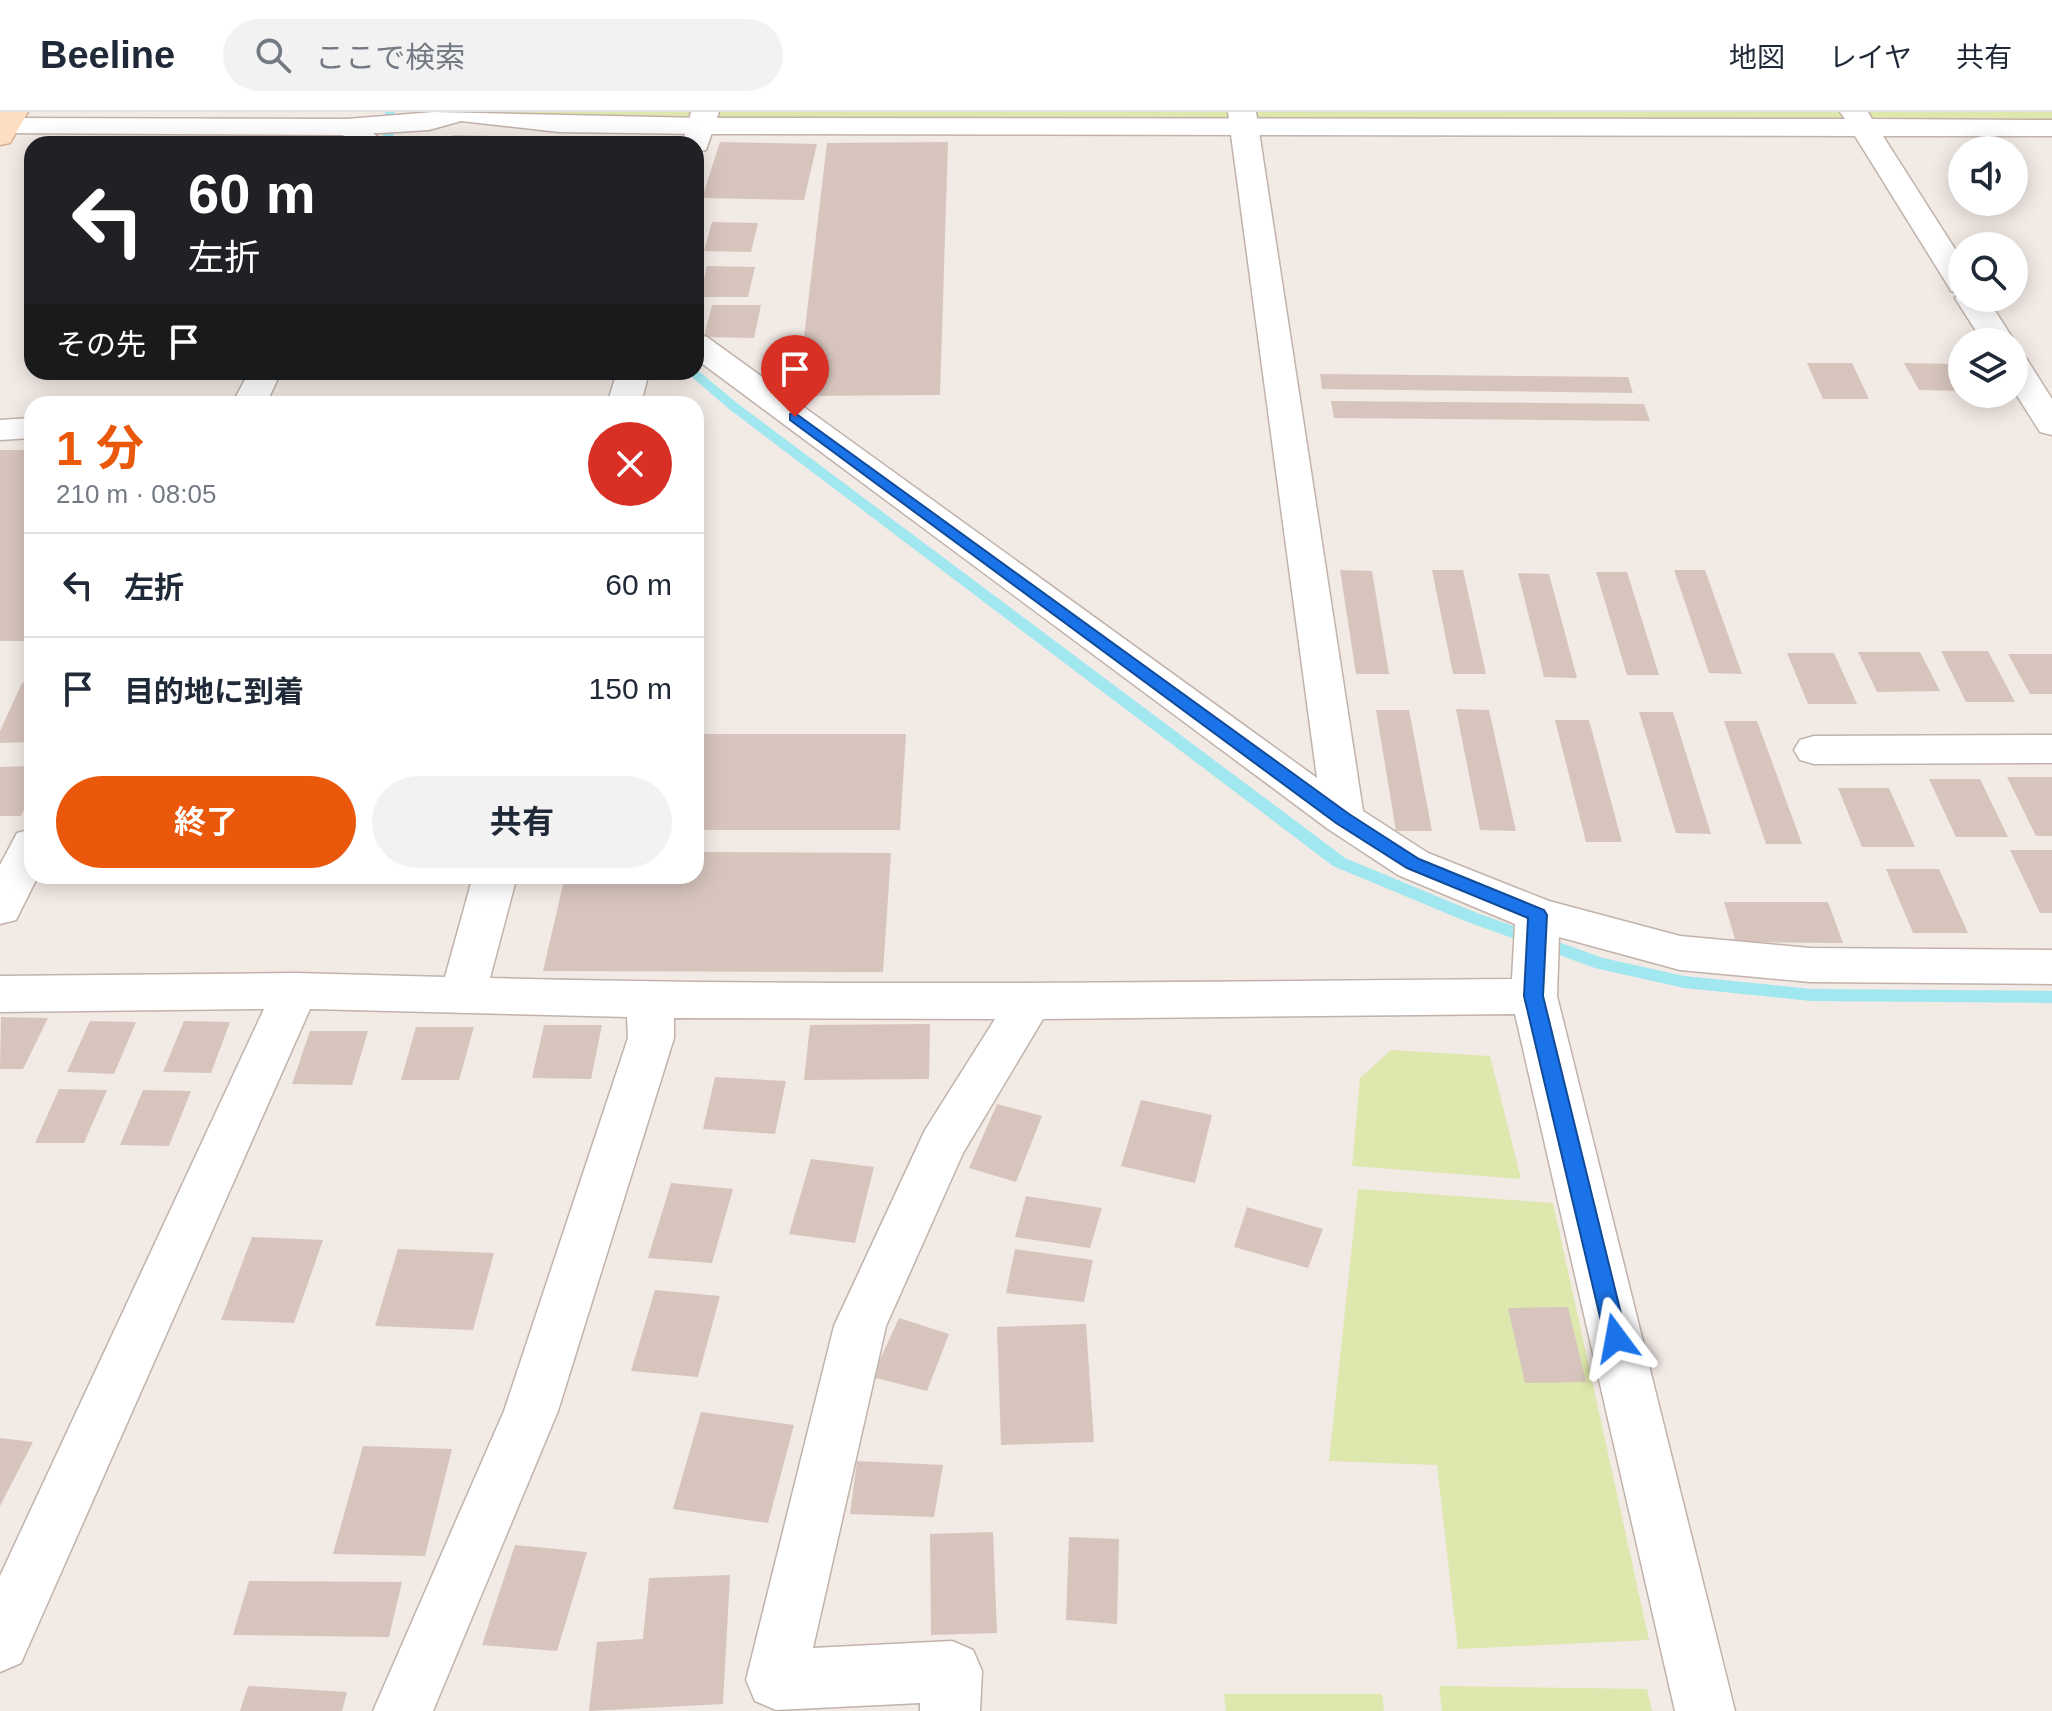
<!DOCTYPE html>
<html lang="ja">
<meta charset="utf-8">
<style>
body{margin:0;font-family:Helvetica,"Noto Sans JP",sans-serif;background:#f2f2f3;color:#1f2937;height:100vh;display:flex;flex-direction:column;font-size:30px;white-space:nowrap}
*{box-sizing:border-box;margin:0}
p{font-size:26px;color:#747a83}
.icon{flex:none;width:44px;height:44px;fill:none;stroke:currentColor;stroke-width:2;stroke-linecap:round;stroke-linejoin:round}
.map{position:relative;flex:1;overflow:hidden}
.panel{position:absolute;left:24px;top:284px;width:680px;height:488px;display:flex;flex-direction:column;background:#fff;border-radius:24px;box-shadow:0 4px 20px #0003}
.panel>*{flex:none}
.top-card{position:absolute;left:24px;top:24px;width:680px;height:244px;border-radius:24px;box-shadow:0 4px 20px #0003;background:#202124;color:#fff;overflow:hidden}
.buttons{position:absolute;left:1948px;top:24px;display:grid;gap:16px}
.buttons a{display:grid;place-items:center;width:80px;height:80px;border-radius:50%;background:#fff;box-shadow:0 4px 20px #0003;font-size:40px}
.pin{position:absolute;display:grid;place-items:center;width:68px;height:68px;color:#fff;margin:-82px -34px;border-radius:50% 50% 50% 0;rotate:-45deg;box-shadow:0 0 8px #0007}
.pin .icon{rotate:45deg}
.me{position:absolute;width:88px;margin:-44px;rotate:347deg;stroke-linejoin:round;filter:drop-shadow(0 0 6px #0008)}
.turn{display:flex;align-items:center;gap:28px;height:168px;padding:0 32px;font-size:36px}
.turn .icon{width:104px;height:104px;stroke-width:2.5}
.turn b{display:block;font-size:56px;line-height:68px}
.then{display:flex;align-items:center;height:76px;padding:0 32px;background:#0003;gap:16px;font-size:30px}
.round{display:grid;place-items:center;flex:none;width:84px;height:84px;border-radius:42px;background:#f2f2f3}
.overview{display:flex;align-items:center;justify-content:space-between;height:136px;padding:0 32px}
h1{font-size:48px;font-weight:700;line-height:60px;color:#ea580c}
.button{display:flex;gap:16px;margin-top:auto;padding:16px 32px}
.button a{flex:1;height:92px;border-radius:48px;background:#ea580c;color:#fff;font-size:32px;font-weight:700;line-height:92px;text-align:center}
.button a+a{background:#f2f2f3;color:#1f2937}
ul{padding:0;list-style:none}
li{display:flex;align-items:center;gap:24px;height:104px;padding:0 32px;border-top:2px solid #e0e1e3}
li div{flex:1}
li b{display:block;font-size:30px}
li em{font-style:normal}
header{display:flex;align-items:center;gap:48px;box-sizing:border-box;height:112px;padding:0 40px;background:#fff;border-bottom:2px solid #e0e1e3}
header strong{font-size:38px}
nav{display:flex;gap:44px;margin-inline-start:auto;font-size:28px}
.search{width:560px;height:72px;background:#f2f2f3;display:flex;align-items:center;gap:20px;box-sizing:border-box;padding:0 28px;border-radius:44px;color:#747a83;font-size:30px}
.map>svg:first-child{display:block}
.green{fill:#dee7ad}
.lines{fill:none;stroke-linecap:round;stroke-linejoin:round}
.stream{fill:#a0e7f0;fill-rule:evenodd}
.building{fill:#d7c5bd}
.minor-casing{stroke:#c1b2aa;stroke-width:3}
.tertiary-casing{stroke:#c1b2aa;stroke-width:3}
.secondary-casing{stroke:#d6b296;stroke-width:3}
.minor{fill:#fff;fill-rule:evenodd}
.tertiary{fill:#fff;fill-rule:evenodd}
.secondary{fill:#fedec3;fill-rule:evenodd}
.route{fill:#1a73e8;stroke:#114b97;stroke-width:2}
</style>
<header>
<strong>Beeline</strong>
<div class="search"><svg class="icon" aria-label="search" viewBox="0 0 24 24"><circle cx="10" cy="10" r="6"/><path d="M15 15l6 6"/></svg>ここで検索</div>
<nav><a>地図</a><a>レイヤ</a><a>共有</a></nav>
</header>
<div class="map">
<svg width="2052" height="1599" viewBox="0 0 2052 1599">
<rect width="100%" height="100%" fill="#f2eae5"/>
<g class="green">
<polygon points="456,0 2052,0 2052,16 573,12"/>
<polygon points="1391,938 1490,944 1521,1067 1352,1054 1360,966"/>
<polygon points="1358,1077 1553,1091 1649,1528 1458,1537 1437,1353 1329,1349"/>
<polygon points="1439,1574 1647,1577 1652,1599 1442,1599"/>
<polygon points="1224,1582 1382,1582 1384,1599 1226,1599"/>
</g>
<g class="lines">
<g class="stream">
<polygon points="385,0 395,0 393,23 404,32 392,32 383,24"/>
<polygon points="696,257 737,291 1345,746 1477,801 1603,846 1684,864 1811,877 2052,879 2052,891 1811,889 1684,876 1595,856 1465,809 1333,754 729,297 686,260 696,260"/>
</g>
</g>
<g class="building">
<polygon points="453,23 494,24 490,32 447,32"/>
<polygon points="299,26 333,26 330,32 296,32"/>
<polygon points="720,30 817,32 804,88 702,86"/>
<polygon points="948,30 940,283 797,284 827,31"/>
<polygon points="712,110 758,111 751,140 704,139"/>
<polygon points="707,154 755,155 748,185 700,185"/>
<polygon points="712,193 761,193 754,226 704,225"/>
<polygon points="1807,251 1852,251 1869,287 1823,287"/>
<polygon points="1904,251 1954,252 1962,266 1962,279 1919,278"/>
<polygon points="1320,262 1628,265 1633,281 1322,277"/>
<polygon points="1331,289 1644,292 1650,309 1334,306"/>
<rect x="0" y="338" width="32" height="191"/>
<polygon points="1340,458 1372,459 1389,562 1356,562"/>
<polygon points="1432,458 1463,458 1486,562 1453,562"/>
<polygon points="1674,458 1705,458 1742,562 1709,561"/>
<polygon points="1596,460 1627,460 1659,563 1627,563"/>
<polygon points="1518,461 1549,462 1577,566 1544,565"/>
<polygon points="1941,539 1988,539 2015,590 1966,590"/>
<polygon points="1858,540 1920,540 1940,579 1877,580"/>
<polygon points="1787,541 1834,541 1857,592 1808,592"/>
<polygon points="2008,542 2052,542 2052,582 2030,582"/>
<polygon points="32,570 32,630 0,631 0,619 22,571"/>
<polygon points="1456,597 1489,598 1516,719 1480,718"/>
<polygon points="1376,598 1409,598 1432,719 1396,719"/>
<polygon points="1639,600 1673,600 1711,722 1676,721"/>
<polygon points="1555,608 1589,608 1622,730 1586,730"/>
<polygon points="1724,609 1757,609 1802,732 1766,732"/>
<polygon points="696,622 906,622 900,718 696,718"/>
<polygon points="32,654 32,681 21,704 0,704 0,655"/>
<polygon points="2007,665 2052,665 2052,724 2036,724"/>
<polygon points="1929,667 1980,667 2008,725 1956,725"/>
<polygon points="1838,676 1889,676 1915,735 1862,735"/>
<polygon points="2010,738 2052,738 2052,801 2040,801"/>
<polygon points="696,740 891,741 883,860 543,859 565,764 696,764"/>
<polygon points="1886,757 1939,757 1968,821 1913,821"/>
<polygon points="1724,790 1828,790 1843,831 1736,830"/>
<polygon points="1,905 48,906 23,957 0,957"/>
<polygon points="90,909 136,910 114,962 67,960"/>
<polygon points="184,909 230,910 211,961 163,960"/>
<polygon points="930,912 929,967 804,968 810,913"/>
<polygon points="544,913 602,913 591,967 532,966"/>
<polygon points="416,915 474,915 459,968 401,968"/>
<polygon points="310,919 368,919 352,973 292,972"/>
<polygon points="715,965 786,969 775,1022 703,1017"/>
<polygon points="59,977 107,978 84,1031 35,1031"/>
<polygon points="143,978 191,979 169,1034 120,1033"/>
<polygon points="1141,988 1212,1003 1195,1071 1121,1054"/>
<polygon points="997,992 1042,1004 1016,1070 969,1056"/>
<polygon points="811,1047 874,1055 855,1131 789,1122"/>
<polygon points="671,1071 733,1077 712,1151 648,1146"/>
<polygon points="1026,1084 1102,1096 1090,1136 1015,1125"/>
<polygon points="1247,1095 1323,1117 1308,1156 1234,1135"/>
<polygon points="252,1125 323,1128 294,1211 221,1208"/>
<polygon points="398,1137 494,1141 473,1218 375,1214"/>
<polygon points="1015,1137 1093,1148 1084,1190 1006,1181"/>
<polygon points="655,1178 720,1184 698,1265 631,1259"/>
<polygon points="1568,1195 1586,1270 1525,1271 1508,1196"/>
<polygon points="899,1206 949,1222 927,1279 872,1265"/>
<polygon points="1086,1212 1094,1330 1001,1333 997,1215"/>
<polygon points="701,1300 794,1313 768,1411 673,1397"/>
<polygon points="0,1326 33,1330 0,1394"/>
<polygon points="363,1334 452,1337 425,1444 333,1442"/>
<polygon points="857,1349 943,1353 934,1405 850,1402"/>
<polygon points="993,1420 997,1521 931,1523 930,1422"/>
<polygon points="1069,1425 1119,1427 1117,1512 1066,1508"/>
<polygon points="515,1433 587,1440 557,1539 482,1533"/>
<polygon points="730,1463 723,1592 589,1599 597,1530 643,1527 649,1466"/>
<polygon points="249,1469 402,1470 389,1525 233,1523"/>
<polygon points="248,1574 347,1580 342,1599 240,1599"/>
</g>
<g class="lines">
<defs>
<g id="minor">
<polygon points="691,0 719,0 706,38 696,40 696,32 682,32"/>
<path d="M1228 0H1256L1363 699 1428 741 1549 789 1680 824 1810 836 2052 838V872L1810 870 1680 858 1559 825 1557 884 1735 1599H1675L1515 902 1043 907 963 1041 886 1214 813 1536 952 1529 973 1538 982 1559 980 1599H920V1591L776 1598 755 1589 746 1568 834 1214 925 1018 995 907 674 906V926L558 1299 433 1599H373L504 1299 628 926 627 905 310 897 21 1551 0 1560V1464L264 897 0 900V864L295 861 445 865 473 764H517L490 866C831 875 1171 870 1512 867L1515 812 1398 763 1328 717 696 247V222L707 225 1317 666Z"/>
<polygon points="347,7 357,9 387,32 354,32 333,15 337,9"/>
<polygon points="249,260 281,260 266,292 232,292"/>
<polygon points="617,260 649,260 641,292 607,292"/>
<polygon points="32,306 32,326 0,328 0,308"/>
<polygon points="2052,623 2052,651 1814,652 1800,648 1794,638 1800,628 1814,624"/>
<polygon points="32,717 32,764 38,764 16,808 0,812 0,753 17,721"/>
</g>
<g id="tertiary">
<polygon points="434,0 701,6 1845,7 1840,0 1868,0 1872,7 2052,8 2052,24 1883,24 1962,148 1962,186 1987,186 2015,230 2014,231 1983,230 1955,186 1959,181 1951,179 1947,172 1855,24 701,22 559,20 461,9 429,18 347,23 0,21 0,7 6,6 347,7"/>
<polygon points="2014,243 2026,246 2052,287 2052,323 2040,320 2014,279"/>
</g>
<polygon id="secondary" points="28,0 10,31 0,33 0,0"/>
</defs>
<use href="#minor" class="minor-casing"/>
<use href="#tertiary" class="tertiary-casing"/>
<use href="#secondary" class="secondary-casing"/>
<use href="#minor" class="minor"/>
<use href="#tertiary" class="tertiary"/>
<use href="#secondary" class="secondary"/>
</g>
<polygon class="route" points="795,301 1349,702 1419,747 1544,798 1547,803 1543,884 1627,1226 1624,1233 1616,1236 1608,1233 1605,1226 1524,884 1528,806 1407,756 1336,711 790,308 790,302"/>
</svg>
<div class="buttons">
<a><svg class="icon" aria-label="sound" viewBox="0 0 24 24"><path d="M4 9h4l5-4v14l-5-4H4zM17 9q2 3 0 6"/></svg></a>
<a><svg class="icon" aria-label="search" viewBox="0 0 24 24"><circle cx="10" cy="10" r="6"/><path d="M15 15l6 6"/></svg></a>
<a><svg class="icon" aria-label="layers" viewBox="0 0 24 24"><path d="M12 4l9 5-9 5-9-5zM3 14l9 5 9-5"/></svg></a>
</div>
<div class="pin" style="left:795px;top:305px;background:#d93025"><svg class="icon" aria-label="arrive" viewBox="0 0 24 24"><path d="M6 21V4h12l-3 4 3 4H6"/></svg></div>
<svg class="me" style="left:1616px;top:1226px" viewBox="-20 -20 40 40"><path d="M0-17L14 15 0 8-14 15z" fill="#1a73e8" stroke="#fff" stroke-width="4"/></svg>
<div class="top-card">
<div class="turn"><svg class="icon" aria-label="left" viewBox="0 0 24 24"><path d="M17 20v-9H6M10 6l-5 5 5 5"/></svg><div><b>60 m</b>左折</div></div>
<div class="then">その先<svg class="icon" aria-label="arrive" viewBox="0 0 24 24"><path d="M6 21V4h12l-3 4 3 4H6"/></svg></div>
</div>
<section class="panel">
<div class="overview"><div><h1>1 分</h1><p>210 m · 08:05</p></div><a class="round" style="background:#d93025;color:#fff"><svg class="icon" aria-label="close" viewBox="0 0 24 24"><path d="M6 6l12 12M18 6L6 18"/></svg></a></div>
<ul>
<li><svg class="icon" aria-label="left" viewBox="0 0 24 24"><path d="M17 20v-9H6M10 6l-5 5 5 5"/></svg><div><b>左折</b></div><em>60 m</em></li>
<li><svg class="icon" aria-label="arrive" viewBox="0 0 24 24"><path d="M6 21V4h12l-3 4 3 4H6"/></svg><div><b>目的地に到着</b></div><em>150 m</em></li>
</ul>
<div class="button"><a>終了</a><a>共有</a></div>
</section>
</div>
